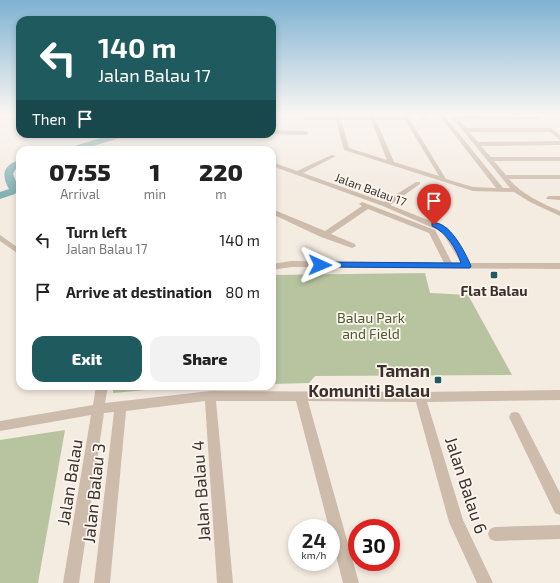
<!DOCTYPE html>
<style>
body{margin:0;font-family:"Exo 2",sans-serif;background:#f2f2f2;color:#222;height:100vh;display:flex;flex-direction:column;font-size:15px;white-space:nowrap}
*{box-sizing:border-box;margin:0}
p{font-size:13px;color:#767676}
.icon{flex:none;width:22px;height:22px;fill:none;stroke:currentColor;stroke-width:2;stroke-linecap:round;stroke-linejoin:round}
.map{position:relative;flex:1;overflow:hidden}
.details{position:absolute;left:16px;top:146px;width:260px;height:244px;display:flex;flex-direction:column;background:#fff;border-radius:12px;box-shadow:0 2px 6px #0003}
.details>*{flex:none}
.guide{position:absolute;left:16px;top:16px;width:260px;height:122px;border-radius:12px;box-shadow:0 2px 6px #0003;background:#1f5a5e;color:#fff;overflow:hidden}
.speed{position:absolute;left:288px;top:519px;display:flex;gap:8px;font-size:20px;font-weight:700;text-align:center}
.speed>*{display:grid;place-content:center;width:52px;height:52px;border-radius:50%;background:#fff;box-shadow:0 2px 6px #0003;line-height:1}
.speed small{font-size:10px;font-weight:400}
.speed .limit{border:6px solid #d22;background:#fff;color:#111}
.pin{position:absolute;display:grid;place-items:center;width:34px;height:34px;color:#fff;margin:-41px -17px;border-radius:50% 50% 50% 0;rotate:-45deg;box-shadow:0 0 4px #0007}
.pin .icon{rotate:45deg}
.me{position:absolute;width:44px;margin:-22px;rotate:91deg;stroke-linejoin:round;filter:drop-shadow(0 0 3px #0008)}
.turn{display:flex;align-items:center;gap:14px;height:84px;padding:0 16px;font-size:18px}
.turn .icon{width:52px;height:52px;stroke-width:2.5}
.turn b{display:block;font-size:28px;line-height:34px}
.then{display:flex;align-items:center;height:38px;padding:0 16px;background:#0003;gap:8px;font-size:15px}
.eta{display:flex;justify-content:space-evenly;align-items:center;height:68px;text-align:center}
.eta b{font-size:24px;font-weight:800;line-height:28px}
.cta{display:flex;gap:8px;margin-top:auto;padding:8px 16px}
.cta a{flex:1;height:46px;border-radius:12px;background:#1f5a5e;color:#fff;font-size:16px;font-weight:800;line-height:46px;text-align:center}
.cta a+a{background:#f2f2f2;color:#222}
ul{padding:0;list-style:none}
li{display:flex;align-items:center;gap:12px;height:52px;padding:0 16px}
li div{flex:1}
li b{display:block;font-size:15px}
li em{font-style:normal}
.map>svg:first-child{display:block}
.green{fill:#b8c4a0}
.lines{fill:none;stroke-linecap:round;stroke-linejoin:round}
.river{fill:#7fb0b2;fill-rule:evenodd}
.minor{fill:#cdbbac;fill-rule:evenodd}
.route{fill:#1a73e8;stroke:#114b97}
.poi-dot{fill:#1f5a5e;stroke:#fbf5ee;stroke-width:1.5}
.labels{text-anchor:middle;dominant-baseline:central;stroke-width:3.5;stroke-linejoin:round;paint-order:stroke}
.far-street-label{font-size:12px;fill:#3b302b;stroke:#fbf5ee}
.poi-label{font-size:14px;font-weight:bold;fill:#3b302b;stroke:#fbf5ee}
.park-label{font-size:14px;fill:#4a5a2e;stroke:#fbf5ee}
.near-poi-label{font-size:17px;font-weight:bold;fill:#3b302b;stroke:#fbf5ee;text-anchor:end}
.near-street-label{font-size:17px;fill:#3b302b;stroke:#fbf5ee}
</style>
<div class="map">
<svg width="560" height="583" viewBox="0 0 560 583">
<rect width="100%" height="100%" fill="#f4ebe1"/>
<g class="green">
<polygon points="425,273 430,293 468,295 512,375 315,376 309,383 272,384 272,275"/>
<polygon points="113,386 191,386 113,393"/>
<polygon points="65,430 38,583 0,583 0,440"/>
</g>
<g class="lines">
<g class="river">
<polygon points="115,134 128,134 127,136 79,150 66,150 67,148"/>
<path d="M20 160V167L15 170 13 174 19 189 15 194 0 199V192L9 189C1 174 3 165 20 160Z"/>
</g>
<g class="minor">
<path d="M335 115H340V118H370L369 115H374V118H403L402 115H407L446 179 473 187 496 188 439 115H444L503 188H510L450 115 540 117V118L538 119H458L466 128H551L560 135V140L550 132H469L478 142 560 141V145L481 146 491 157H560V161H494L506 175H560V179H509C523 195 541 203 560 211V216L530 202 514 192 473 191 344 150 336 120H305L303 119 305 118H335ZM341 120H371L387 160 349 148ZM376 120H405L439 176 394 162Z"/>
<polygon points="419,115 424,115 426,119 422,120"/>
<polygon points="272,130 306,131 309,133 306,135 272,134"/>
<polygon points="331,155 336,156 303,173 384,202 416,182 420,182 420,184 390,205 448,228 470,263 560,263 560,269 291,267 272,270 272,264 291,261 444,263 429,233 368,209 331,234 355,244 356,246 352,248 321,237 272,214 272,209 325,231 362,206 359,204 362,202 435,230 452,263 461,263 442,232 383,206 272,166 272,162 297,171"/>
<polygon points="549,196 560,196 560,200 547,199 546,198"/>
<polygon points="0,235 20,249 20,255 0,241"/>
<polygon points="96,386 108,386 105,403 210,391 420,392 560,390 560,400 427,402 463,520 493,583 477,583 449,522 416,402 308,401 359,583 343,583 331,536 331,528 329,528 296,401 216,401 233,583 217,583 205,401 126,411 110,583 94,583 114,412 104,413 79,583 63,583 91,415 0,431 0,421 93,405"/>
<polygon points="515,412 519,413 560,493 560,515 555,513 509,417 511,413"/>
<polygon points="560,525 560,539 495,541 490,539 488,534 490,529 495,527"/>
</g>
</g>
<linearGradient id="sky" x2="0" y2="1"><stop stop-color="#7eb2d2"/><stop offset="0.58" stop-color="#faf6f2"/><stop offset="1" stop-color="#faf6f2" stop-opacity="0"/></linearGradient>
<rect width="560" height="197" fill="url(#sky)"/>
<path class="route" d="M432 223C449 220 465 252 471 266L470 268 320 267 316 265 320 262 461 263C456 248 447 233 432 226Z"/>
<g class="poi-dot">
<rect x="490" y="271" width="8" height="8" rx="2"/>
<rect x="434" y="376" width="8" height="8" rx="2"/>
</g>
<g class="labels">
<g class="far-street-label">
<text transform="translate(371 189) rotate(20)">Jalan Balau 17</text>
</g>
<g class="poi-label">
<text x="494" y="290">Flat Balau</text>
</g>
<g class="park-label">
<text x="371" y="317">Balau Park<tspan x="371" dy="16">and Field</tspan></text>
</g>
<g class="near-poi-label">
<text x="430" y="370">Taman<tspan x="430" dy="20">Komuniti Balau</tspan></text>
</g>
<g class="near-street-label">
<text transform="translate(69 482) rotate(-81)">Jalan Balau</text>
<text transform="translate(467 485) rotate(72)">Jalan Balau 6</text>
<text transform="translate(200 491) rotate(-94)">Jalan Balau 4</text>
<text transform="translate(93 493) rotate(-84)">Jalan Balau 3</text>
</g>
</g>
</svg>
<div class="speed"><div>24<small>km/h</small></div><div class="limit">30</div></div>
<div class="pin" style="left:434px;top:225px;background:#d93025"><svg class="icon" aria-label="arrive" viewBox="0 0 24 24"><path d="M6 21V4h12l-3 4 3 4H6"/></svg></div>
<svg class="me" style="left:320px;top:265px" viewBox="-20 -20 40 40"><path d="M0-17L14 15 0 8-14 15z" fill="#1a73e8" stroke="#fff" stroke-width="4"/></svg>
<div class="guide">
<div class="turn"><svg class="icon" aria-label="left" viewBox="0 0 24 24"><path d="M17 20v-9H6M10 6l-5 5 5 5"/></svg><div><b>140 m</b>Jalan Balau 17</div></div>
<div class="then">Then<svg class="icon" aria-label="arrive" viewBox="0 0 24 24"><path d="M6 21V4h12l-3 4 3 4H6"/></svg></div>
</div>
<section class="details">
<div class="eta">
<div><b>07:55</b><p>Arrival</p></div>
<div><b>1</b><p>min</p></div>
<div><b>220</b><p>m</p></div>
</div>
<ul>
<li><svg class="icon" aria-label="left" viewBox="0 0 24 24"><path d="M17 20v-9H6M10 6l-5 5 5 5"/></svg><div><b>Turn left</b><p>Jalan Balau 17</p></div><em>140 m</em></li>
<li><svg class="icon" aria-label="arrive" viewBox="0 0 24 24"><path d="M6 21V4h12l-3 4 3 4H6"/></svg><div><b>Arrive at destination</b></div><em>80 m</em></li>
</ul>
<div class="cta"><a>Exit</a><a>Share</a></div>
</section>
</div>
